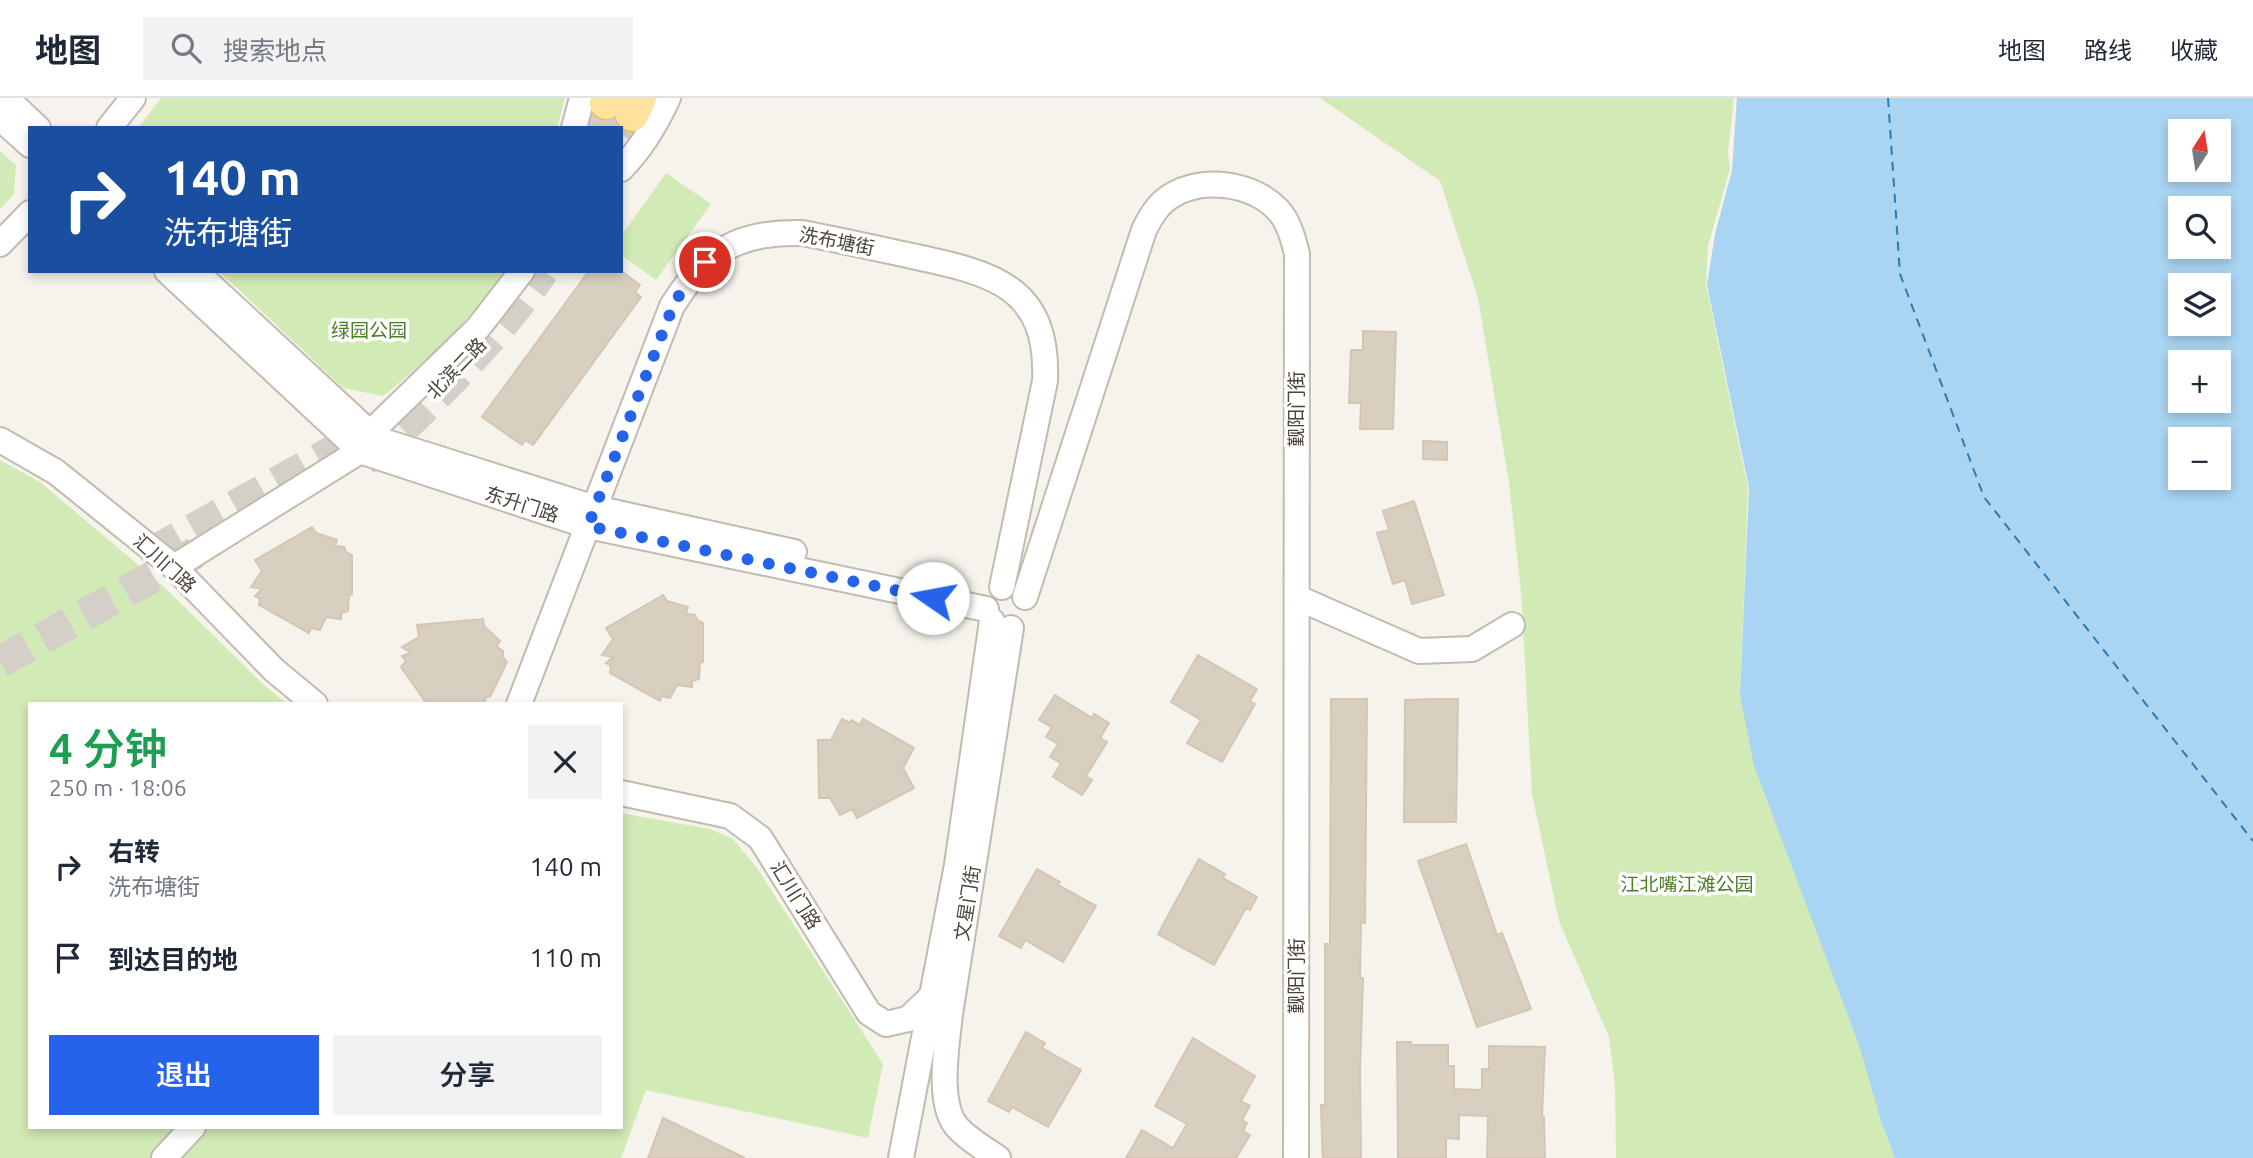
<!DOCTYPE html>
<html lang="zh">
<meta charset="utf-8">
<style>
body{margin:0;font-family:Ubuntu,"Noto Sans SC",sans-serif;background:#f2f2f3;color:#1f2937;height:100vh;display:flex;flex-direction:column;font-size:26px;white-space:nowrap}
*{box-sizing:border-box;margin:0}
p{font-size:23px;color:#747a83}
.icon{flex:none;width:38px;height:38px;fill:none;stroke:currentColor;stroke-width:2;stroke-linecap:round;stroke-linejoin:round}
.map{position:relative;flex:1;overflow:hidden}
.details{position:absolute;left:28px;top:604px;width:595px;height:427px;display:flex;flex-direction:column;background:#fff;border-radius:0px;box-shadow:0 4px 10px #0003}
.details>*{flex:none}
.banner{position:absolute;left:28px;top:28px;width:595px;height:147px;border-radius:0px;box-shadow:0 4px 10px #0003;background:#1a4fa0;color:#fff;overflow:hidden}
.needle{width:46px;rotate:12deg}
.tools{position:absolute;left:2168px;top:21px;display:grid;gap:14px}
.tools a{display:grid;place-items:center;width:63px;height:63px;border-radius:0px;background:#fff;box-shadow:0 4px 10px #0003;font-size:35px}
.pin{position:absolute;display:grid;place-items:center;width:60px;height:60px;color:#fff;margin:-30px;border:4px solid #fff;border-radius:50%;box-shadow:0 2px 7px #0007}
.me{position:absolute;width:77px;margin:-38px;rotate:282deg;stroke-linejoin:round;filter:drop-shadow(0 0 5px #0008)}
.turn{display:flex;align-items:center;gap:24px;height:147px;padding:0 21px;font-size:32px}
.turn .icon{width:91px;height:91px;stroke-width:2.5}
.turn b{display:block;font-size:49px;line-height:60px}
.round{display:grid;place-items:center;flex:none;width:74px;height:74px;border-radius:0px;background:#f2f2f3}
.summary{display:flex;align-items:center;justify-content:space-between;height:119px;padding:0 21px}
h1{font-size:42px;font-weight:600;line-height:52px;color:#1e9e55}
.cta{display:flex;gap:14px;margin-top:auto;padding:14px 21px}
.cta a{flex:1;height:80px;border-radius:0px;background:#2563eb;color:#fff;font-size:28px;font-weight:600;line-height:80px;text-align:center}
.cta a+a{background:#f2f2f3;color:#1f2937}
ul{padding:0;list-style:none}
li{display:flex;align-items:center;gap:21px;height:91px;padding:0 21px}
li div{flex:1}
li b{display:block;font-size:26px}
li em{font-style:normal}
header{display:flex;align-items:center;gap:42px;box-sizing:border-box;height:98px;padding:0 35px;background:#fff;border-bottom:2px solid #e0e1e3}
header strong{font-size:33px}
nav{display:flex;gap:38px;margin-inline-start:auto;font-size:24px}
.search{width:490px;height:63px;background:#f2f2f3;display:flex;align-items:center;gap:18px;box-sizing:border-box;padding:0 24px;border-radius:0px;color:#747a83;font-size:26px}
.map>svg:first-child{display:block}
.green{fill:#d2eab5}
.water{fill:#a9d4f2;fill-rule:evenodd}
.lines{fill:none;stroke-linecap:round;stroke-linejoin:round}
.ferry{stroke:#2e7ab2;stroke-width:2;stroke-dasharray:9 7;stroke-linecap:butt}
.building{fill:#d8cfc1;stroke:#d3c7b4;stroke-width:2}
.major-tunnel{stroke:#d4d0c8;stroke-width:32;stroke-dasharray:32 16;stroke-linecap:butt}
.minor-casing{stroke:#c2bbae;stroke-width:28}
.major-casing{stroke:#e6c16a;stroke-width:35}
.minor{stroke:#fff;stroke-width:24}
.major{stroke:#ffe39c;stroke-width:32}
.route{stroke:#2563eb;stroke-width:12;stroke-dasharray:0 21.6}
.labels{text-anchor:middle;dominant-baseline:central;stroke-width:7;stroke-linejoin:round;paint-order:stroke}
.street-label{font-size:19px;fill:#4b4439;stroke:#fff}
.park-label{font-size:19px;fill:#4a7f2a;stroke:#fff}
</style>
<header>
<strong>地图</strong>
<div class="search"><svg class="icon" aria-label="search" viewBox="0 0 24 24"><circle cx="10" cy="10" r="6"/><path d="M15 15l6 6"/></svg>搜索地点</div>
<nav><a>地图</a><a>路线</a><a>收藏</a></nav>
</header>
<div class="map">
<svg width="2253" height="1060" viewBox="0 0 2253 1060">
<rect width="100%" height="100%" fill="#f6f3ec"/>
<g class="green">
<polygon points="161,0 565,0 557,30 138,30"/>
<polygon points="1320,0 1734,0 1728,54 1730,71 1708,148 1706,186 1748,390 1740,597 1777,647 1904,1060 1616,1060 1615,987 1609,939 1559,823 1532,696 1521,494 1509,385 1478,200 1440,83"/>
<polygon points="0,53 16,67 14,96 0,111"/>
<polygon points="666,75 711,106 656,182 621,157 621,138"/>
<path d="M219 173H504C472 221 428 262 383 298L343 290Z"/>
<polygon points="0,362 40,384 162,487 263,586 286,605 30,606 30,1029 621,1029 621,715 710,731 733,741 757,770 883,966 868,1040 646,992 621,1060 0,1060"/>
</g>
<path class="water" d="M1737 0H2253V1060H1895L1881 1023 1859 947 1754 668 1740 597 1749 390 1707 187 1715 136 1732 72ZM2180 33H2219V72H2180ZM2180 110H2219V149H2180ZM2180 187H2219V226H2180ZM2180 264H2219V303H2180ZM2180 341H2219V380H2180Z"/>
<g class="lines">
<polyline class="ferry" points="1888,0 1900,176 1984,399 2253,743"/>
</g>
<g class="building">
<polygon points="589,173 621,173 640,187 635,194 641,199 533,347 526,342 522,347 482,319"/>
<polygon points="1363,233 1396,234 1393,331 1360,331 1361,305 1349,305 1351,252 1363,252"/>
<polygon points="1423,343 1447,344 1447,362 1423,361"/>
<polygon points="1414,403 1444,497 1412,506 1405,482 1393,486 1377,435 1389,432 1383,413"/>
<polygon points="312,429 316,435 337,442 335,448 344,449 346,454 352,457 352,496 349,497 348,513 341,515 341,521 326,519 320,532 311,530 309,535 259,507 260,501 255,498 262,491 251,489 262,473 255,462"/>
<polygon points="663,497 667,503 688,509 686,516 695,517 697,522 703,525 703,564 700,565 699,581 692,583 692,589 677,587 670,600 662,598 660,603 610,575 611,568 606,565 613,559 602,557 613,541 606,530"/>
<polygon points="483,521 484,528 500,543 496,548 503,553 503,559 507,564 490,599 487,598 483,606 427,606 401,569 406,563 402,558 411,555 402,549 419,539 417,527"/>
<polygon points="1198,557 1257,591 1250,603 1255,606 1222,664 1187,645 1201,622 1171,604"/>
<polygon points="1055,597 1092,620 1094,616 1109,625 1100,640 1107,644 1086,678 1092,682 1082,697 1053,679 1061,665 1050,659 1058,646 1046,639 1052,629 1039,622"/>
<polygon points="1331,601 1367,601 1365,825 1361,824 1360,880 1363,880 1360,972 1361,1060 1323,1060 1322,1041 1321,1007 1325,1007 1325,846 1330,846"/>
<polygon points="1436,601 1458,601 1456,724 1404,724 1405,602"/>
<polygon points="842,621 850,625 851,622 860,627 863,621 914,650 903,670 914,690 857,720 852,711 840,717 830,700 819,700 818,642 831,642"/>
<polygon points="1466,746 1497,837 1502,835 1531,911 1477,929 1418,763"/>
<polygon points="1199,761 1225,776 1223,780 1257,799 1250,812 1246,810 1214,867 1158,836"/>
<polygon points="1037,771 1060,784 1058,787 1096,808 1063,864 1025,842 1021,850 999,838"/>
<polygon points="1026,934 1045,945 1042,950 1081,972 1048,1029 1012,1009 1009,1014 988,1003"/>
<polygon points="1193,940 1255,978 1241,1003 1250,1008 1242,1022 1247,1025 1243,1033 1250,1037 1236,1060 1126,1060 1142,1032 1173,1050 1187,1026 1155,1008"/>
<polygon points="1397,944 1411,944 1411,947 1448,947 1448,968 1454,968 1454,991 1482,992 1482,971 1489,971 1489,948 1545,949 1542,1018 1544,1019 1545,1060 1487,1060 1488,1018 1459,1017 1459,1041 1446,1040 1446,1060 1398,1060"/>
<polygon points="663,1020 745,1060 648,1060"/>
</g>
<g class="lines">
<g class="major-tunnel">
<polyline points="594,30 606,5"/>
<polyline points="621,37 632,17"/>
<path d="M365 361C387 348 404 329 422 312 466 268 508 224 543 173"/>
<polyline points="151,455 362,337 373,326"/>
<polyline points="0,564 197,454"/>
</g>
<defs>
<g id="minor">
<polyline points="6,0 38,30"/>
<polyline points="0,20 30,47"/>
<polyline points="109,30 133,0"/>
<polyline points="574,30 582,0"/>
<path d="M621 71C642 50 656 26 668 0"/>
<polyline points="0,146 30,115"/>
<polyline points="167,173 360,353 588,428 986,511"/>
<polyline points="195,173 370,335 383,343 595,410 794,454"/>
<polyline points="0,342 56,374 174,469 274,572 315,606"/>
<polyline points="174,469 360,353 370,335 478,230 522,173"/>
<path d="M1025 499 1144 132C1151 118 1158 106 1171 98 1202 78 1253 85 1278 112 1289 124 1293 140 1297 156L1296 1060"/>
<polyline points="1298,500 1419,553 1472,551 1512,527"/>
<path d="M519 606 672 208C706 154 737 133 802 135 839 142 875 150 912 158 991 175 1049 187 1045 283L1002 489"/>
<polyline points="621,695 730,718 760,740 869,915 886,926 908,921 933,897"/>
<polyline points="164,1060 193,1029"/>
<polyline points="901,1060 957,767 992,523"/>
<path d="M998 1060C985 1051 969 1042 958 1030 936 1007 947 946 950 916L1011 530"/>
</g>
<g id="major">
<polyline points="606,5 608,0"/>
<polyline points="632,17 640,0"/>
</g>
</defs>
<use href="#minor" class="minor-casing"/>
<use href="#major" class="major-casing"/>
<use href="#minor" class="minor"/>
<use href="#major" class="major"/>
</g>
<g class="lines">
<polyline class="route" points="705,164 687,184 673,208 588,428 933,500"/>
</g>
<g class="labels">
<g class="street-label">
<text transform="translate(837 143) rotate(11)">洗布塘街</text>
<text transform="translate(456 270) rotate(-46)">北滨二路</text>
<text transform="translate(1296 311) rotate(-90)">觐阳门街</text>
<text transform="translate(522 406) rotate(18)">东升门路</text>
<text transform="translate(165 465) rotate(42)">汇川门路</text>
<text transform="translate(796 797) rotate(58)">汇川门路</text>
<text transform="translate(967 805) rotate(-81)">文星门街</text>
<text transform="translate(1296 878) rotate(-90)">觐阳门街</text>
</g>
<g class="park-label">
<text x="369" y="232">绿园公园</text>
<text x="1687" y="786">江北嘴江滩公园</text>
</g>
</g>
</svg>
<div class="tools">
<a><svg class="needle" viewBox="-14 -14 28 28"><path d="M0-13l5 13h-10z" fill="#e53935"/><path d="M0 13l5-13h-10z" fill="#747a83"/></svg></a>
<a><svg class="icon" aria-label="search" viewBox="0 0 24 24"><circle cx="10" cy="10" r="6"/><path d="M15 15l6 6"/></svg></a>
<a><svg class="icon" aria-label="layers" viewBox="0 0 24 24"><path d="M12 4l9 5-9 5-9-5zM3 14l9 5 9-5"/></svg></a>
<a>+</a>
<a>−</a>
</div>
<div class="pin" style="left:705px;top:164px;background:#d93025"><svg class="icon" aria-label="arrive" viewBox="0 0 24 24"><path d="M6 21V4h12l-3 4 3 4H6"/></svg></div>
<svg class="me" style="left:933px;top:500px" viewBox="-20 -20 40 40"><circle r="19" fill="#fff"/><path d="M0-13L10 11 0 6-10 11z" fill="#2563eb"/></svg>
<div class="banner">
<div class="turn"><svg class="icon" aria-label="right" viewBox="0 0 24 24"><path d="M7 20v-9h11M14 6l5 5-5 5"/></svg><div><b>140 m</b>洗布塘街</div></div>
</div>
<section class="details">
<div class="summary"><div><h1>4 分钟</h1><p>250 m · 18:06</p></div><a class="round"><svg class="icon" aria-label="close" viewBox="0 0 24 24"><path d="M6 6l12 12M18 6L6 18"/></svg></a></div>
<ul>
<li><svg class="icon" aria-label="right" viewBox="0 0 24 24"><path d="M7 20v-9h11M14 6l5 5-5 5"/></svg><div><b>右转</b><p>洗布塘街</p></div><em>140 m</em></li>
<li><svg class="icon" aria-label="arrive" viewBox="0 0 24 24"><path d="M6 21V4h12l-3 4 3 4H6"/></svg><div><b>到达目的地</b></div><em>110 m</em></li>
</ul>
<div class="cta"><a>退出</a><a>分享</a></div>
</section>
</div>
